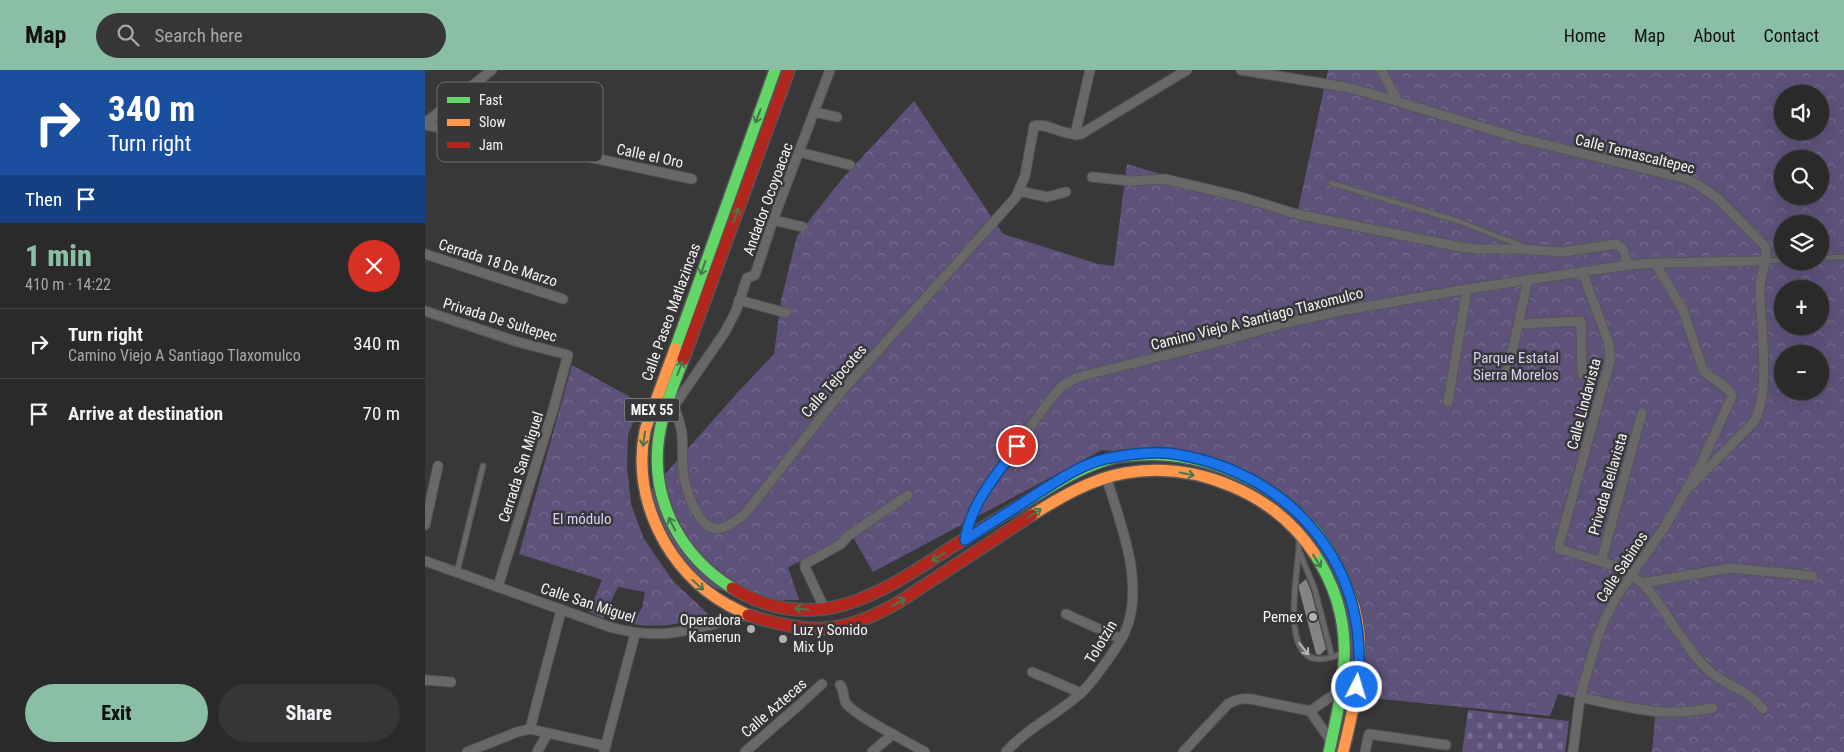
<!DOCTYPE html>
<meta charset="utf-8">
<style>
body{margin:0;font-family:"Roboto Condensed",sans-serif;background:#363636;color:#f1f3f6;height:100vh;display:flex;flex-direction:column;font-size:19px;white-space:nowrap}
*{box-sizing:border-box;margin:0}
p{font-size:16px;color:#a5a7a8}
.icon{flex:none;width:28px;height:28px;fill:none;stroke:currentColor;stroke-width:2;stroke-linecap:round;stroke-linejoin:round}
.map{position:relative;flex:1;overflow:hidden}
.details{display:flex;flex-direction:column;background:#2a2a2a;width:425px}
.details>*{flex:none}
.banner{background:#1a4fa0;color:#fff;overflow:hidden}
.tools{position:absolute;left:1349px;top:15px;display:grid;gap:10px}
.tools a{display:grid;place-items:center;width:55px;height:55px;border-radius:50%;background:#2a2a2a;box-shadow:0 5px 20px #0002,0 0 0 1px #464647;font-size:25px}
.pin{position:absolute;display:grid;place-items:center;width:42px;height:42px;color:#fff;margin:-21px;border:2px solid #fff;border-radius:50%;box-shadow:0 1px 5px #0007}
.me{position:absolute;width:55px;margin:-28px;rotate:5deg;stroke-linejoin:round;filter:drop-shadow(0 0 4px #0008)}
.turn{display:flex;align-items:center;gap:18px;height:105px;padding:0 25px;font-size:22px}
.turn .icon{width:65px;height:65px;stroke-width:2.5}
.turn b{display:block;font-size:35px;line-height:42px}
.then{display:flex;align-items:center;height:48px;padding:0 25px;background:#0003;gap:10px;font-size:19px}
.round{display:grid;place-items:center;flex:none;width:52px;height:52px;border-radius:26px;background:#363636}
.summary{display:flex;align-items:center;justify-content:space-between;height:85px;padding:0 25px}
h1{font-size:30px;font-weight:800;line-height:38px;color:#8abfa5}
.action{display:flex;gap:10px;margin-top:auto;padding:10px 25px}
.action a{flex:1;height:58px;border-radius:30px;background:#8abfa5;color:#111;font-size:20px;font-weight:800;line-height:58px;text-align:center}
.action a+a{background:#363636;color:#f1f3f6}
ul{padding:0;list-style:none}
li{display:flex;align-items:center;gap:15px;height:70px;padding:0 25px;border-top:1px solid #464647}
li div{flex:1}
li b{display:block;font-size:19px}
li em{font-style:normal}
header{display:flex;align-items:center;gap:30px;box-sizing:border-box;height:70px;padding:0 25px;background:#8abfa5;color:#111}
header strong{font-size:24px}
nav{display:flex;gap:28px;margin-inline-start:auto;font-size:18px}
.search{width:350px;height:45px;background:#363636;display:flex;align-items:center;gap:12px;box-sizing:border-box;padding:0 18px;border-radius:28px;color:#a5a7a8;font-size:19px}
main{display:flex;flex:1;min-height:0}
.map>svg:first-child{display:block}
.forest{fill:url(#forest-crowns);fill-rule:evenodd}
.cemetery{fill:url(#cemetery-stones)}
.building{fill:#848484}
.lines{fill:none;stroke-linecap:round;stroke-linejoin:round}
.lane-casing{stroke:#565657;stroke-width:7}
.street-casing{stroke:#565657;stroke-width:11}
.fast-casing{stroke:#565657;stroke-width:14}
.slow-casing{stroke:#565657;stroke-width:14}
.jam-casing{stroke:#565657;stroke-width:14}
.lane{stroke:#686868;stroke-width:4.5}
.street{stroke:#686868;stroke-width:9}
.fast{stroke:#63d668;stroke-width:11}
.slow{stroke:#ff974d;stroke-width:11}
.jam{stroke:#b3261e;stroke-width:11}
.oneway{stroke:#49774c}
.oneway2{stroke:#b5b4b6}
.route-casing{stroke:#114b97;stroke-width:12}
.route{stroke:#1a73e8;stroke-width:9}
.poi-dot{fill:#b2b2b3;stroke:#373739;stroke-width:2}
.labels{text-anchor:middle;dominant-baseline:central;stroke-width:5;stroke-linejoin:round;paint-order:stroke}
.shield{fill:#373739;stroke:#bbbbbd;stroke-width:1}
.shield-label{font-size:14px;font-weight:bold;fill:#f4f3f5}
.street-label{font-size:15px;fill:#f4f3f5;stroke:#373739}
.park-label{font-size:15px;fill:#dad0f4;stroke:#373739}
.poi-label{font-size:15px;fill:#f4f3f5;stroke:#373739;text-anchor:end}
.key{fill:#373739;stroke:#706f71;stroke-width:1}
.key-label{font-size:14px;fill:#f4f3f5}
</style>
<header>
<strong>Map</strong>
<div class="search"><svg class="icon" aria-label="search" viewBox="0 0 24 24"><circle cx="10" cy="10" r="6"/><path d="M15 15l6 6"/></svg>Search here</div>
<nav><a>Home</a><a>Map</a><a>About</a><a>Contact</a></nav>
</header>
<main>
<section class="details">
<div class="banner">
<div class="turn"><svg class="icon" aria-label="right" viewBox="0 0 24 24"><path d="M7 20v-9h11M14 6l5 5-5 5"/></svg><div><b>340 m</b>Turn right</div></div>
<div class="then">Then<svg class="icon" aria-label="arrive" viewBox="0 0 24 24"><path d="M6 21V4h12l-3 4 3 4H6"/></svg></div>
</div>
<div class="summary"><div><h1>1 min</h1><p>410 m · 14:22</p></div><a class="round" style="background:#d93025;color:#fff"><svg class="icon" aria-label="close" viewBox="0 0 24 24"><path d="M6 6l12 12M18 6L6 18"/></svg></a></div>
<ul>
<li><svg class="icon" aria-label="right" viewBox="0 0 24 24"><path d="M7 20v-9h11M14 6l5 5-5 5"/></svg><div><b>Turn right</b><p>Camino Viejo A Santiago Tlaxomulco</p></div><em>340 m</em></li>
<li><svg class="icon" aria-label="arrive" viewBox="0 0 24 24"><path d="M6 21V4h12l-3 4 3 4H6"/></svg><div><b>Arrive at destination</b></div><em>70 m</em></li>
</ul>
<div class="action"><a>Exit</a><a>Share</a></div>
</section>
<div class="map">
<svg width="1419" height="682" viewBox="0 0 1419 682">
<defs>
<pattern id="forest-crowns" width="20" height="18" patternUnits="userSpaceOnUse" patternTransform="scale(1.25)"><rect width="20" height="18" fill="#5e527a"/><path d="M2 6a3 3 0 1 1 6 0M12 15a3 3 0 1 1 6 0" fill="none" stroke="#766b8e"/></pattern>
<pattern id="cemetery-stones" width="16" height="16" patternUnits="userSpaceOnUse" patternTransform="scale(1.25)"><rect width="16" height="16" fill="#5e527a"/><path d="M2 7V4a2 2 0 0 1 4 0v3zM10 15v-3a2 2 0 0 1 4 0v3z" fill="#766b8e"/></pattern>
</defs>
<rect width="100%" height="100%" fill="#383838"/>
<g class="forest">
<path d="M903 0H1419V682H1227L1230 647 1133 624 1125 646 916 625 920 578 889 472 777 388 677 380 448 502 428 467 363 497 374 530H323L290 518 258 495 218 429 314 321 349 284 356 230 372 166 417 109 489 31 578 164 673 194 689 196 702 94 872 145ZM1358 24H1395V61H1358ZM1358 89H1395V126H1358ZM1358 154H1395V191H1358ZM1358 219H1395V256H1358ZM1358 284H1395V321H1358Z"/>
<path d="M147 295 216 333 203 365 202 398 206 434 219 469 248 511 283 544C253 555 238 558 206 554L217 538 220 522 193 517 178 548 164 542 177 510 94 484Z"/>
</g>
<polygon class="cemetery" points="1043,640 1144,651 1140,682 1037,682"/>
<polygon class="building" points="881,509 886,521 901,579 895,585 891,584 874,519 874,515"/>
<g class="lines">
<defs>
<g id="lane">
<polyline points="145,83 155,35"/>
<polyline points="906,113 1033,151 1097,176"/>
<polyline points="1395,188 1419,187"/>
<polyline points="1341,191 1358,190"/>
<path d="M874 472C875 496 853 586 893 589 901 590 909 586 916 584"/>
<polyline points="875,483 890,520 907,587"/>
<polyline points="32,502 58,396"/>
</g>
<g id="street">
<path d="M816 0 920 17 944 23 1097 69 1262 109 1272 114 1292 128 1341 177C1343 191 1335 205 1335 219 1335 252 1347 327 1328 353L1262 419"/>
<polyline points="956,0 973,31"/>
<polyline points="389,42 412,47"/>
<polyline points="0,53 67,0"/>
<polyline points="0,55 145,83 267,109"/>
<polyline points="650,65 665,0"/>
<polyline points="374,82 425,95"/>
<polyline points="667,107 706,111 740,109 816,127 871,144 1036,177 1051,179 1096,179 1138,182 1192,174 1198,179 1203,195"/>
<polyline points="594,121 622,127 641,122"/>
<polyline points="348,150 378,157"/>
<polyline points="0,184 138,229"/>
<polyline points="1157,201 1184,274 1185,291 1134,475 1134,479 1194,497 1217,513 1306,498 1388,506"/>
<polyline points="314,230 361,243"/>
<polyline points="0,241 93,272 143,285 128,340 73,516"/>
<polyline points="1094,254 1155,251 1156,253 1157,304"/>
<polyline points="1083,301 1103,210"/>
<polyline points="1023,332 1042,219"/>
<path d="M242 334 249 336C252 346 257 356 257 366 258 377 257 389 258 401 260 415 264 429 271 441 286 468 299 460 320 444L416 322 591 127 600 106 609 56C622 52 640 67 656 64L762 0"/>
<polyline points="249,336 300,262 311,241 322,208 330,205 348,150 405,0"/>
<polyline points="0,455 13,396"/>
<polyline points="539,470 545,446 559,423 621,335 637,316 653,307 794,272 861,253 910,242 1042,219 1203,195 1230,193 1340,191"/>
<path d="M0 491 185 557C238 572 271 559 322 545"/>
<polyline points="1176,492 1217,343"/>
<path d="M1217 513 1227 524C1243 546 1263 581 1282 599 1301 617 1320 617 1338 639"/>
<polyline points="400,540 380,497 380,494 416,474 423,466 483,425"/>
<polyline points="641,544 696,569"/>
<polyline points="607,602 656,623"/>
<polyline points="0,610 26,612"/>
<path d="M415 615C420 620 417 627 421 633 428 645 485 673 500 682"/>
<path d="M1155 627C1182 633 1209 640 1237 642 1254 643 1271 641 1288 638"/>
<polyline points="885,641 917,619"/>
<polyline points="105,659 136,541"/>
<polyline points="42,682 92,662 105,659 181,676"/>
<polyline points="112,682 123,663"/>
<polyline points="179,682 210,564"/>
<polyline points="320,682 374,635 397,614"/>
<polyline points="447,682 468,664"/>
<path d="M581 682C603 657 632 645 656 623 667 613 675 600 684 588 690 579 696 571 700 562 721 514 695 453 681 406"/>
<path d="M758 682 803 634C811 629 817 628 826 629L885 641 906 671"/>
<polyline points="940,682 944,664 1021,675"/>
<path d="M1148 682 1155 627 1171 572 1179 551 1192 526 1239 458 1276 394 1307 326C1302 314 1286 310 1278 300L1258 240 1230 193"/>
</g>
<g id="fast">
<polyline points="250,279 350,0"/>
<path d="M258 290C248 317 236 344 233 374 227 433 257 487 307 518"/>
<path d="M594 436C625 417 652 398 688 388 695 386 703 386 710 385 775 380 842 408 886 456 904 476 915 500 925 525"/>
<path d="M889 483C934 551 920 609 904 682"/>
</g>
<g id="slow">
<path d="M250 279C243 298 236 317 229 336 226 344 222 353 220 361 206 429 243 502 303 535 309 538 316 542 323 545"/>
<path d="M607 445C636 427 666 409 700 403 771 391 849 423 889 483"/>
<path d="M918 682C930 633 945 574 925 525"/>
</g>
<g id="jam">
<polyline points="258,290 364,0"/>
<path d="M307 518C388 567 453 526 522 480 546 465 570 450 594 436"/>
<path d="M323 545C384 565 418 565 474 532L607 445"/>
</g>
</defs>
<use href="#lane" class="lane-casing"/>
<use href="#street" class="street-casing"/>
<use href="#fast" class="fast-casing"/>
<use href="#slow" class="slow-casing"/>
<use href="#jam" class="jam-casing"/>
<use href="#lane" class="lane"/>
<use href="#street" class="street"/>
<use href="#fast" class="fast"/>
<use href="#slow" class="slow"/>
<use href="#jam" class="jam"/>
</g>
<defs><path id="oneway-shaft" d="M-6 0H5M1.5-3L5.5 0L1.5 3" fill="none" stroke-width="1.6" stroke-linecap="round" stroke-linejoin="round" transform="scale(1.25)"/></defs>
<g class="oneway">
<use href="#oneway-shaft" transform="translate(333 46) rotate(111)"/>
<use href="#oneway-shaft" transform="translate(311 145) rotate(-71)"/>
<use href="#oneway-shaft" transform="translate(278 198) rotate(109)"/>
<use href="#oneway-shaft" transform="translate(255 298) rotate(-69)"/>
<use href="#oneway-shaft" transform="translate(219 369) rotate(98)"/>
<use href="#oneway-shaft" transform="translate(762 404) rotate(12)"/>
<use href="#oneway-shaft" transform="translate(610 443) rotate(-32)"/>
<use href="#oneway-shaft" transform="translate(247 454) rotate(-117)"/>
<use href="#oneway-shaft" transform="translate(513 487) rotate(148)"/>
<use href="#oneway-shaft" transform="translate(892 491) rotate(58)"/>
<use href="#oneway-shaft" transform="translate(273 515) rotate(42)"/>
<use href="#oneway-shaft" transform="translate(474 532) rotate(-31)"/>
<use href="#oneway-shaft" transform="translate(377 539) rotate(-175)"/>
</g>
<use class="oneway2" href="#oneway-shaft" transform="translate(879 579) rotate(51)"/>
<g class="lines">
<defs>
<path id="route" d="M592 376C571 406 546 433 540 470 564 454 589 439 613 423 634 410 655 395 680 389 704 384 731 380 755 385 869 405 948 500 932 617"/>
</defs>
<use href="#route" class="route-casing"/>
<use href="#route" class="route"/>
</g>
<g class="poi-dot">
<circle cx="888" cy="547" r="5"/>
<circle cx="326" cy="559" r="5"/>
<circle cx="358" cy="569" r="5"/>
</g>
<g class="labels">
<rect class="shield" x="199.5" y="328.5" width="55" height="23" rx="4"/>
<g class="shield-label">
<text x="227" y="340">MEX 55</text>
</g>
<g class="street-label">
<text transform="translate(1210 84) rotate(14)">Calle Temascaltepec</text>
<text transform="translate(225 86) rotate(12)">Calle el Oro</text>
<text transform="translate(343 129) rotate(-70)">Andador Ocoyoacac</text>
<text transform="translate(73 193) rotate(18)">Cerrada 18 De Marzo</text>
<text transform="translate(246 242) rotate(-70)">Calle Paseo Matlazincas</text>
<text transform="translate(832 249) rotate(-14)">Camino Viejo A Santiago Tlaxomulco</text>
<text transform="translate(75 250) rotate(17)">Privada De Sultepec</text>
<text transform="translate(409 311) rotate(-49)">Calle Tejocotes</text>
<text transform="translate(1159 334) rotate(-75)">Calle Lindavista</text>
<text transform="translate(96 397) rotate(-72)">Cerrada San Miguel</text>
<text transform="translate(1183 414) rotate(-74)">Privada Bellavista</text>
<text transform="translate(1197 497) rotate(-57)">Calle Sabinos</text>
<text transform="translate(163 533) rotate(18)">Calle San Miguel</text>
<text transform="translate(676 572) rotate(-59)">Tolotzin</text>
<text transform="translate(349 638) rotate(-41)">Calle Aztecas</text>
</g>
<g class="park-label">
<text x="1091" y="288">Parque Estatal<tspan x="1091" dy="17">Sierra Morelos</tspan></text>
<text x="157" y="449">El módulo</text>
</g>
<g class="poi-label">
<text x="878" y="547">Pemex</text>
<text x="316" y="550">Operadora<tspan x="316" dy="17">Kamerun</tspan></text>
<text x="368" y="560" text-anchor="start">Luz y Sonido<tspan x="368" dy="17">Mix Up</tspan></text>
</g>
</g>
<rect x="12" y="12" width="166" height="80" rx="8" class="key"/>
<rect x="22" y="27" width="23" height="6" fill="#63d668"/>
<rect x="22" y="49" width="23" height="7" fill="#ff974d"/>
<rect x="22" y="72" width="23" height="6" fill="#b3261e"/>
<g class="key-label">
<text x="54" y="35">Fast</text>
<text x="54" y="57">Slow</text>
<text x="54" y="80">Jam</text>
</g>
</svg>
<div class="tools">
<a><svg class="icon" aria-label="sound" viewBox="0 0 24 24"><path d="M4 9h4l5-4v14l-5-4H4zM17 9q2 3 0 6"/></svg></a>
<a><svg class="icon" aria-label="search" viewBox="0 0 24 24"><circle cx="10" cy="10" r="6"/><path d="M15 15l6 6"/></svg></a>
<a><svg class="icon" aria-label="layers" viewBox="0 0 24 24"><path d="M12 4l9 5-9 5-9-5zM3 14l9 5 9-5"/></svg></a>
<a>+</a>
<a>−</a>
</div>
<div class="pin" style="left:592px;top:376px;background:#d93025"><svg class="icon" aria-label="arrive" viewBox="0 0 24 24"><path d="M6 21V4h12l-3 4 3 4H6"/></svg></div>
<svg class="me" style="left:932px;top:617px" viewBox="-20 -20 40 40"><circle r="17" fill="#1a73e8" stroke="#fff" stroke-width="3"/><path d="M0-11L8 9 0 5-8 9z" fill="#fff"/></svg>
</div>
</main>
